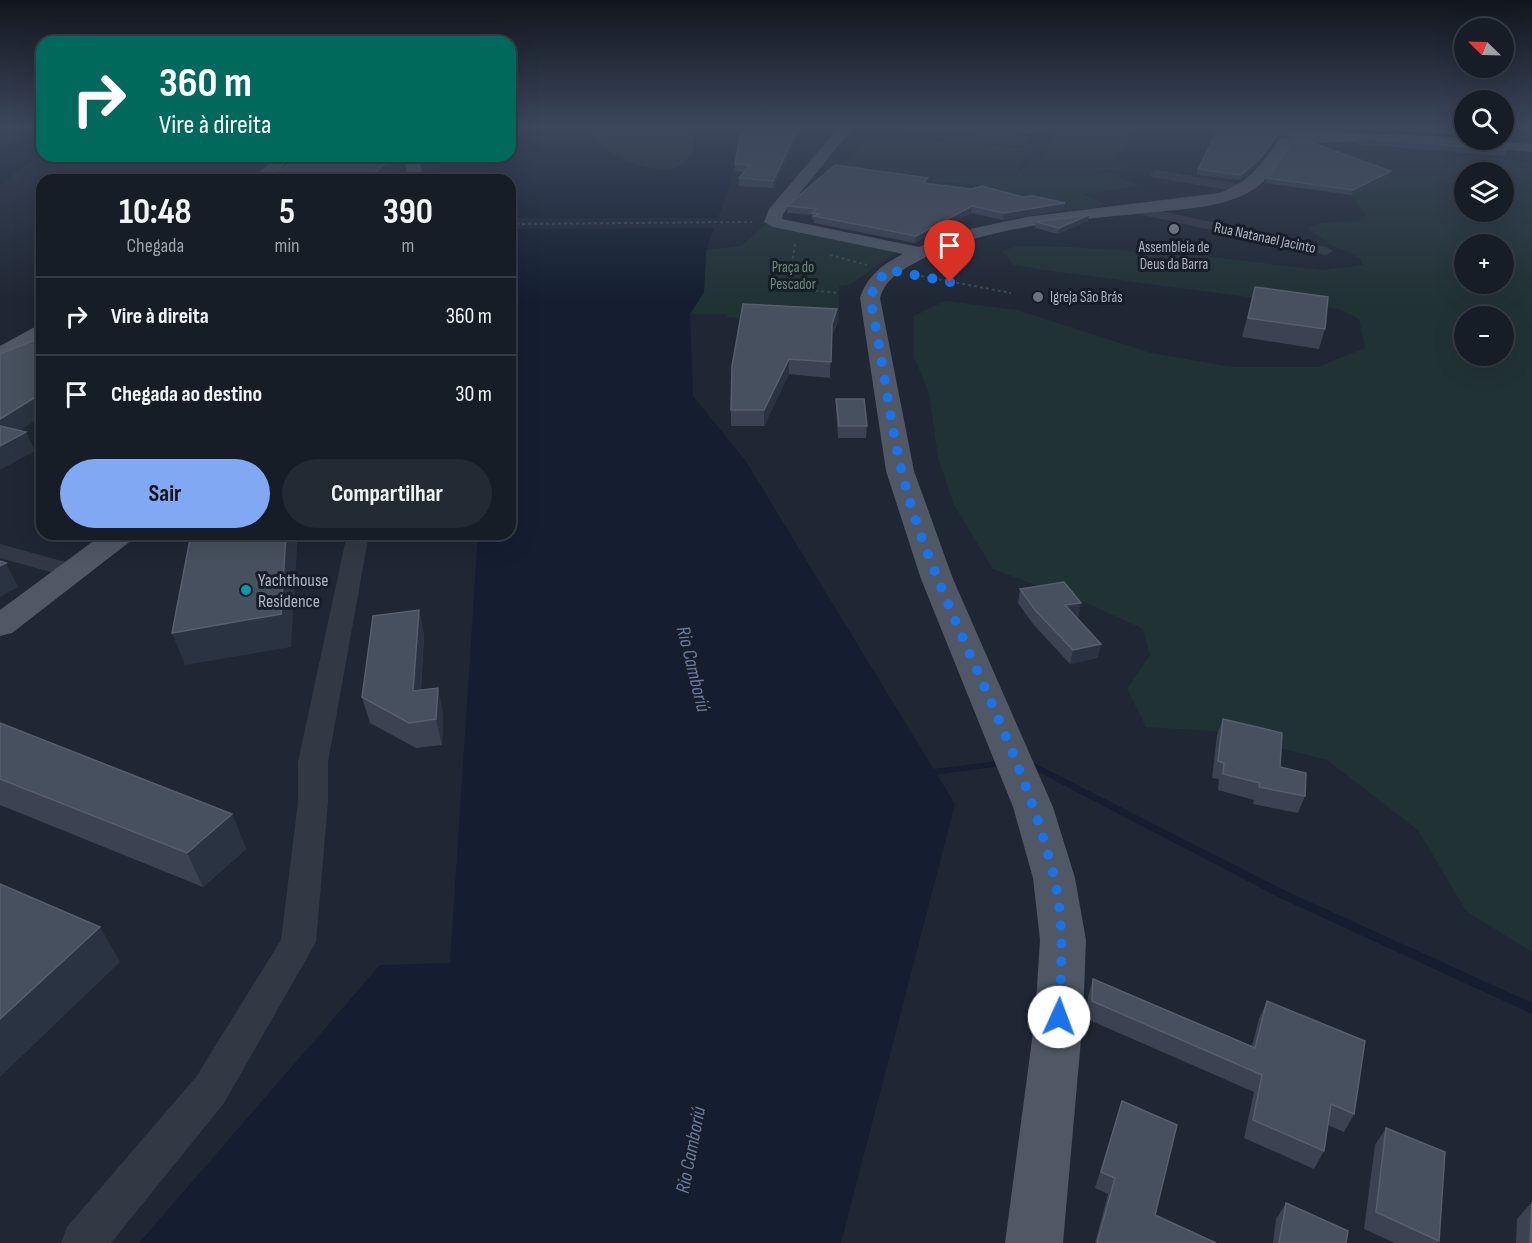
<!DOCTYPE html>
<html lang="pt">
<meta charset="utf-8">
<style>
body{margin:0;font-family:"Sofia Sans Condensed",sans-serif;background:#242a33;color:#f1f3f6;height:100vh;display:flex;flex-direction:column;font-size:22px;white-space:nowrap}
*{box-sizing:border-box;margin:0}
p{font-size:20px;color:#9ea2a7}
.icon{flex:none;width:33px;height:33px;fill:none;stroke:currentColor;stroke-width:2;stroke-linecap:round;stroke-linejoin:round}
.map{position:relative;flex:1;overflow:hidden}
.drawer{position:absolute;left:36px;top:174px;width:480px;height:366px;display:flex;flex-direction:column;background:#171d27;border-radius:18px;box-shadow:0 6px 24px #0002,0 0 0 2px #363b44}
.drawer>*{flex:none}
.guide{position:absolute;left:36px;top:36px;width:480px;height:126px;border-radius:18px;box-shadow:0 6px 24px #0002,0 0 0 2px #363b44;background:#00695c;color:#fff;overflow:hidden}
.needle{width:39px;rotate:293deg}
.buttons{position:absolute;left:1454px;top:18px;display:grid;gap:12px}
.buttons a{display:grid;place-items:center;width:60px;height:60px;border-radius:50%;background:#171d27;box-shadow:0 6px 24px #0002,0 0 0 2px #363b44;font-size:30px}
.pin{position:absolute;display:grid;place-items:center;width:51px;height:51px;color:#fff;margin:-62px -26px;border-radius:50% 50% 50% 0;rotate:-45deg;box-shadow:0 0 6px #0007}
.pin .icon{rotate:45deg}
.me{position:absolute;width:66px;margin:-33px;rotate:2deg;stroke-linejoin:round;filter:drop-shadow(0 0 4px #0008)}
.turn{display:flex;align-items:center;gap:21px;height:126px;padding:0 24px;font-size:27px}
.turn .icon{width:78px;height:78px;stroke-width:2.5}
.turn b{display:block;font-size:42px;line-height:51px}
.eta{display:flex;justify-content:space-evenly;align-items:center;height:102px;text-align:center}
.eta b{font-size:36px;font-weight:700;line-height:42px}
.cta{display:flex;gap:12px;margin-top:auto;padding:12px 24px}
.cta a{flex:1;height:69px;border-radius:36px;background:#81a8f2;color:#111;font-size:24px;font-weight:700;line-height:69px;text-align:center}
.cta a+a{background:#242a33;color:#f1f3f6}
ul{padding:0;list-style:none}
li{display:flex;align-items:center;gap:18px;height:78px;padding:0 24px;border-top:2px solid #363b44}
li div{flex:1}
li b{display:block;font-size:22px}
li em{font-style:normal}
.map>svg:first-child{display:block}
.green{fill:#213235;fill-rule:evenodd}
.water{fill:#141e30}
.pier{fill:#1f2734}
.lines{fill:none;stroke-linecap:round;stroke-linejoin:round}
.stream{fill:#141e30;fill-rule:evenodd}
.path-far1{stroke:#3a4b4d;stroke-width:1.5;stroke-dasharray:2 2;stroke-linecap:butt}
.path{stroke:#3a4b4d;stroke-width:2;stroke-dasharray:3 3;stroke-linecap:butt}
.minor{fill:#333944;fill-rule:evenodd}
.major{fill:#505865;fill-rule:evenodd}
.wall{fill:#3b4352}
.shaded-wall{fill:#2a3341}
.building{fill:#47505e;stroke:#575f6e;stroke-width:1.5}
.route{stroke:#1a73e8;stroke-width:10;stroke-dasharray:0 18}
.worship-dot{fill:#6b7280;stroke:#181e29;stroke-width:2}
.culture-dot{fill:#0f9aa8;stroke:#181e29;stroke-width:2}
.labels{text-anchor:middle;dominant-baseline:central;stroke-width:6;stroke-linejoin:round;paint-order:stroke}
.far-street-label{font-size:15px;fill:#acb4c2;stroke:#181e29}
.far-poi-label{font-size:15px;fill:#acb4c2;stroke:#181e29}
.far-park-label{font-size:15px;fill:#669071;stroke:#181e29}
.poi-label{font-size:18px;fill:#acb4c2;stroke:#181e29;text-anchor:start}
.water-label{font-size:20px;font-style:italic;fill:#667ca0;stroke:#181e29}
</style>
<div class="map">
<svg width="1532" height="1243" viewBox="0 0 1532 1243">
<rect width="100%" height="100%" fill="#1f2734"/>
<g class="green">
<path d="M555 126H691L694 133 693 154C688 158 683 164 678 167 658 176 606 157 596 138Z"/>
<polygon points="902,126 1029,137 1024,146 893,134"/>
<polygon points="1056,126 1140,126 1112,164 1132,166 1080,175 1108,172 1139,186 1083,194 1107,205 1068,212 992,187 818,169 826,161 844,163 870,136 1029,149 1016,175 1036,156 1044,157"/>
<path d="M1328 153 1459 155 1532 162V952L1466 911 1418 830 1327 760 1215 731 1146 727 1127 689 1150 655 1143 629 1096 607 993 569 954 505 938 457 929 393 914 357V316L945 301 1017 310 1151 353 1232 367H1318L1365 348 1359 319 1339 309 1052 271 1014 265 1002 251 1017 246 1071 247 1193 255 1323 270 1363 265 1360 258 1329 244 1307 228 1321 223 1358 221 1365 214 1352 196 1322 179ZM1464 172H1503V212H1464ZM1464 244H1503V284H1464ZM1464 316H1503V356H1464Z"/>
<polygon points="766,224 896,252 851,284 839,286 839,324 727,317 727,314 690,314 704,292 706,250 741,246"/>
</g>
<g class="water">
<path d="M510 126C541 126 568 125 597 138 606 157 658 176 678 167 683 164 688 158 692 154L694 133 691 126H731L737 132 730 185 706 250 704 292 690 314 693 396 745 460 955 804 841 1243H139L380 965 450 963 478 534H510V180H443L436 156H510Z"/>
<polygon points="0,132 42,133 42,153 0,185"/>
</g>
<polygon class="pier" points="510,218 721,218 717,228 510,229"/>
<g class="lines">
<g class="stream">
<polygon points="1026,759 1286,891 1532,1003 1532,1014 1278,897 1023,764 1021,762 1023,760"/>
<polygon points="1007,760 1010,761 1012,763 1010,765 925,776 922,775 920,773 922,771 925,770"/>
</g>
<polyline class="path-far1" points="0,130 42,131"/>
<g class="path">
<polyline points="510,224 752,222"/>
<polyline points="795,244 788,288 838,293"/>
<polyline points="830,255 867,265"/>
<polyline points="921,276 1011,293"/>
</g>
<g class="minor">
<polygon points="905,126 943,126 1017,132 1022,135 1017,138 910,129"/>
<polygon points="1391,126 1401,126 1396,138 1391,141 1386,138"/>
<polygon points="1156,170 1245,185 1251,189 1245,193 1152,177 1150,174"/>
<polygon points="1134,205 1326,247 1333,251 1326,255 1129,212 1129,206"/>
<polygon points="347,534 369,534 328,762 328,802 316,942 224,1103 111,1243 61,1243 67,1227 196,1077 281,940 298,802 298,762"/>
<polygon points="0,544 80,566 84,571 80,576 72,578 0,558"/>
</g>
<g class="major">
<path d="M840 126H854L783 214 782 219 919 247 956 232 1026 217 1219 193C1249 182 1262 164 1279 139L1294 137 1227 130 1220 126H1266L1333 132 1461 137 1464 140 1532 144V152C1452 144 1369 136 1289 146 1278 162 1269 181 1251 191 1220 209 1180 209 1145 213 1069 221 991 225 922 259 904 269 886 277 880 298L914 471 953 579 1053 807 1075 878 1086 940 1083 1017 1063 1243H1005L1035 1017 1040 940 1033 878 1013 807 921 579 886 471 860 298C867 276 883 264 903 254L773 227 764 222 769 209Z"/>
<polygon points="279,156 295,156 267,180 249,180"/>
<polygon points="404,156 418,156 424,180 408,180"/>
<polygon points="42,323 42,339 0,362 0,346"/>
<polygon points="103,534 137,534 132,540 12,633 0,636 0,610"/>
</g>
</g>
<g class="wall">
<polygon points="742,126 802,126 773,188 739,186 739,178 745,172 735,171 735,164"/>
<polygon points="856,126 902,126 894,131 856,128"/>
<polygon points="965,126 1051,126 1045,136 1024,134 1017,130"/>
<polygon points="1286,126 1390,126 1386,132 1333,130"/>
<polygon points="1403,126 1464,126 1464,137 1461,135 1401,132"/>
<polygon points="1503,126 1510,133 1508,140 1494,140 1503,140"/>
<polygon points="1228,128 1277,138 1259,163 1240,180 1197,175 1198,169"/>
<polygon points="1358,138 1507,150 1505,156 1356,144"/>
<polygon points="1389,177 1351,195 1265,183 1267,178"/>
<polygon points="927,184 1064,210 1003,220 971,213 915,243 814,223 814,220 812,219 812,215 787,213 787,206"/>
<polygon points="1088,221 1058,234 1035,228 1036,222"/>
<polygon points="1255,287 1325,329 1319,349 1242,337"/>
<polygon points="837,309 837,324 831,338 830,378 789,374 764,426 731,426 731,410"/>
<polygon points="836,399 867,426 866,438 838,438 836,410"/>
<polygon points="1020,589 1081,603 1078,617 1076,617 1101,644 1097,658 1070,664 1033,624 1018,603"/>
<polygon points="419,610 424,635 421,690 443,713 442,745 416,748 370,723 362,697"/>
<polygon points="1223,719 1280,767 1305,796 1298,813 1253,804 1254,800 1218,790 1219,779 1212,778 1217,735"/>
<polygon points="0,723 232,814 246,849 203,887 0,805"/>
<polygon points="1093,979 1252,1046 1259,1019 1267,1001 1354,1114 1344,1132 1328,1125 1324,1151 1314,1169 1244,1138 1254,1092 1087,1019 1088,997"/>
<polygon points="1122,1101 1155,1215 1216,1243 1095,1243 1108,1194 1095,1188"/>
<polygon points="1386,1128 1439,1241 1437,1243 1395,1243 1364,1229 1375,1145"/>
<polygon points="1532,1202 1532,1243 1516,1243 1517,1219"/>
<polygon points="1286,1203 1346,1243 1273,1243 1276,1219"/>
</g>
<g class="shaded-wall">
<polygon points="799,126 802,126 773,188 773,181"/>
<polygon points="894,126 902,126 894,131"/>
<polygon points="1048,126 1051,126 1045,136 1046,129"/>
<polygon points="1279,133 1277,138 1259,163 1240,180 1241,175"/>
<polygon points="394,156 398,156 401,169 388,180 366,180"/>
<polygon points="1391,171 1389,177 1351,195 1353,190"/>
<polygon points="1065,203 1064,210 1003,220 1004,213"/>
<polygon points="972,206 971,213 915,243 916,236"/>
<polygon points="1089,215 1088,221 1058,234 1059,228"/>
<polygon points="837,309 837,324 831,339 832,324"/>
<polygon points="789,359 789,374 764,426 764,410"/>
<polygon points="42,393 42,416 0,444 0,419"/>
<polygon points="26,432 35,451 0,470 0,446"/>
<polygon points="286,534 298,534 291,647 185,665 172,633"/>
<polygon points="6,563 18,587 0,597 0,566"/>
<polygon points="1081,603 1078,617 1062,619 1065,605"/>
<polygon points="419,610 424,635 419,717 413,691"/>
<polygon points="1101,644 1097,658 1070,664 1073,650"/>
<polygon points="438,688 443,713 442,745 436,719"/>
<polygon points="232,814 246,849 203,887 187,853"/>
<polygon points="100,927 120,962 0,1077 0,1019"/>
</g>
<g class="building">
<polygon points="742,126 799,126 773,181 739,178 750,165 735,164"/>
<polygon points="1022,126 1048,126 1046,129 1025,127"/>
<polygon points="1220,126 1224,126 1228,128 1279,133 1260,158 1241,175 1198,169"/>
<polygon points="1407,126 1464,126 1464,128"/>
<polygon points="1503,126 1512,126 1510,133 1503,133"/>
<polygon points="1358,138 1412,139 1508,146 1507,150"/>
<polygon points="1310,142 1391,171 1353,190 1267,178 1292,143"/>
<polygon points="314,156 394,156 366,180 264,180 278,169 282,169 291,162 308,162"/>
<polygon points="835,165 928,178 923,183 972,189 982,186 1023,197 1033,196 1065,203 1004,213 972,206 916,236 814,216 819,214 812,213 817,209 787,206"/>
<polygon points="1089,215 1059,228 1036,222"/>
<polygon points="1255,287 1328,297 1325,329 1248,318"/>
<polygon points="743,304 837,309 832,324 831,362 789,359 764,410 731,410 732,366"/>
<polygon points="42,337 42,393 0,419 0,354"/>
<polygon points="836,399 864,399 867,426 839,426"/>
<polygon points="0,426 26,432 0,446"/>
<polygon points="191,534 286,534 281,614 172,633"/>
<polygon points="0,561 6,563 0,566"/>
<polygon points="1064,582 1081,603 1065,605 1101,644 1073,650 1035,610 1020,589"/>
<polygon points="419,610 413,691 438,688 436,719 409,723 362,697 373,616"/>
<polygon points="1223,719 1282,733 1280,767 1306,773 1305,796 1259,787 1260,783 1223,774 1224,763 1218,761"/>
<polygon points="0,723 232,814 187,853 0,779"/>
<polygon points="0,884 100,927 0,1019"/>
<polygon points="1093,979 1255,1048 1267,1001 1365,1041 1354,1114 1331,1104 1324,1151 1253,1120 1262,1075 1092,1001"/>
<polygon points="1122,1101 1177,1125 1155,1215 1216,1243 1097,1243 1115,1178 1101,1172"/>
<polygon points="1386,1128 1445,1152 1439,1241 1376,1212"/>
<polygon points="1532,1202 1532,1243 1530,1243"/>
<polygon points="1286,1203 1348,1231 1346,1243 1279,1243"/>
</g>
<linearGradient id="sky" x2="0" y2="1"><stop stop-color="#11151d"/><stop offset="0.42" stop-color="#3c475c"/><stop offset="1" stop-color="#3c475c" stop-opacity="0"/></linearGradient>
<rect width="1532" height="300" fill="url(#sky)"/>
<g class="lines">
<path class="route" d="M950 282 889 270 877 281 870 298C886 372 891 448 916 521 957 641 1024 753 1054 877 1065 923 1061 970 1059 1017"/>
</g>
<g class="worship-dot">
<circle cx="1174" cy="229" r="6"/>
<circle cx="1038" cy="297" r="6"/>
</g>
<circle class="culture-dot" cx="246" cy="590" r="6"/>
<g class="labels">
<g class="far-street-label">
<text transform="translate(1265 238) rotate(12)">Rua Natanael Jacinto</text>
</g>
<g class="far-poi-label">
<text x="1174" y="247">Assembleia de<tspan x="1174" dy="17">Deus da Barra</tspan></text>
<text x="1050" y="297" text-anchor="start">Igreja São Brás</text>
</g>
<g class="far-park-label">
<text x="793" y="267">Praça do<tspan x="793" dy="17">Pescador</tspan></text>
</g>
<g class="poi-label">
<text x="258" y="580">Yachthouse<tspan x="258" dy="21">Residence</tspan></text>
</g>
<g class="water-label">
<text transform="translate(693 669) rotate(76)">Rio Camboriú</text>
<text transform="translate(691 1150) rotate(-79)">Rio Camboriú</text>
</g>
</g>
</svg>
<div class="buttons">
<a><svg class="needle" viewBox="-14 -14 28 28"><path d="M0-13l5 13h-10z" fill="#e53935"/><path d="M0 13l5-13h-10z" fill="#9ea2a7"/></svg></a>
<a><svg class="icon" aria-label="search" viewBox="0 0 24 24"><circle cx="10" cy="10" r="6"/><path d="M15 15l6 6"/></svg></a>
<a><svg class="icon" aria-label="layers" viewBox="0 0 24 24"><path d="M12 4l9 5-9 5-9-5zM3 14l9 5 9-5"/></svg></a>
<a>+</a>
<a>−</a>
</div>
<div class="pin" style="left:950px;top:282px;background:#d93025"><svg class="icon" aria-label="arrive" viewBox="0 0 24 24"><path d="M6 21V4h12l-3 4 3 4H6"/></svg></div>
<svg class="me" style="left:1059px;top:1017px" viewBox="-20 -20 40 40"><circle r="19" fill="#fff"/><path d="M0-13L10 11 0 6-10 11z" fill="#1a73e8"/></svg>
<div class="guide">
<div class="turn"><svg class="icon" aria-label="right" viewBox="0 0 24 24"><path d="M7 20v-9h11M14 6l5 5-5 5"/></svg><div><b>360 m</b>Vire à direita</div></div>
</div>
<section class="drawer">
<div class="eta">
<div><b>10:48</b><p>Chegada</p></div>
<div><b>5</b><p>min</p></div>
<div><b>390</b><p>m</p></div>
</div>
<ul>
<li><svg class="icon" aria-label="right" viewBox="0 0 24 24"><path d="M7 20v-9h11M14 6l5 5-5 5"/></svg><div><b>Vire à direita</b></div><em>360 m</em></li>
<li><svg class="icon" aria-label="arrive" viewBox="0 0 24 24"><path d="M6 21V4h12l-3 4 3 4H6"/></svg><div><b>Chegada ao destino</b></div><em>30 m</em></li>
</ul>
<div class="cta"><a>Sair</a><a>Compartilhar</a></div>
</section>
</div>
